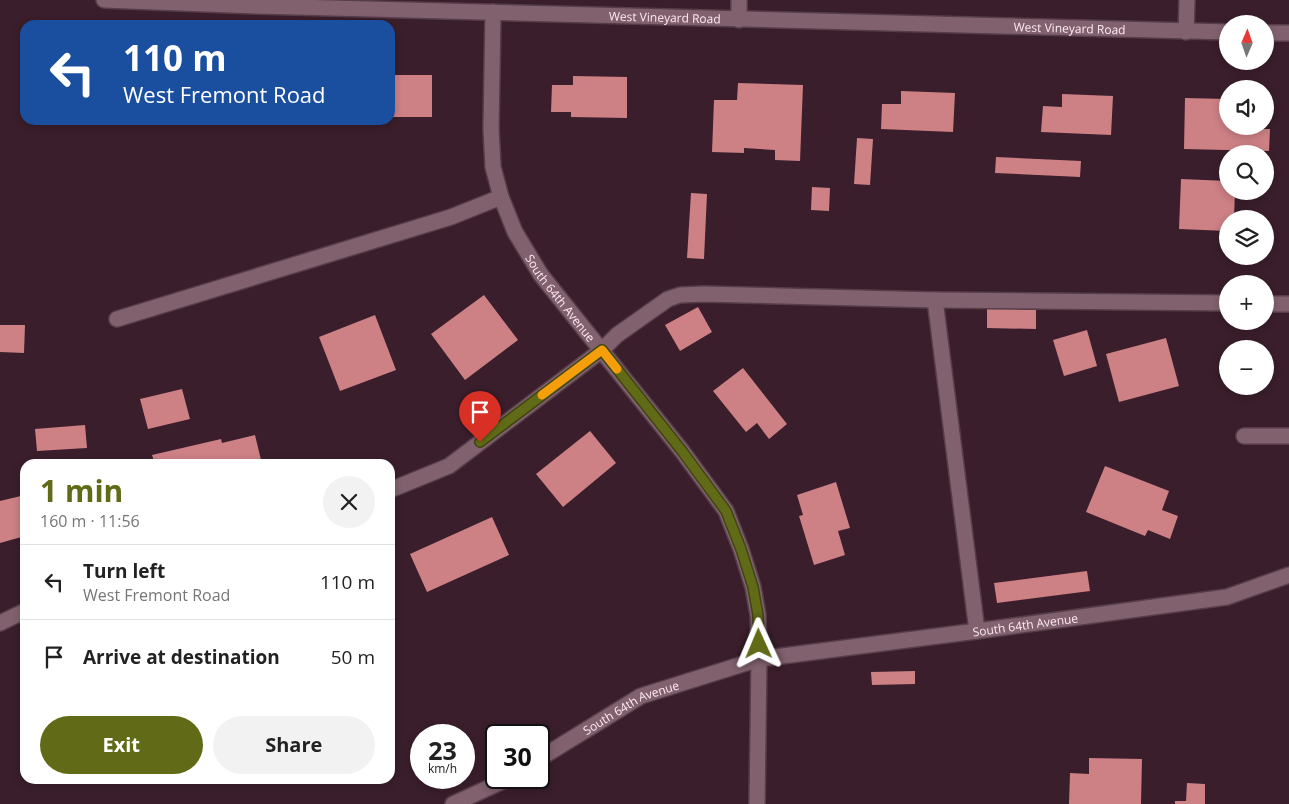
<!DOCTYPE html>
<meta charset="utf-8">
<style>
body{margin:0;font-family:"Open Sans",sans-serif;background:#f2f2f2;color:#222;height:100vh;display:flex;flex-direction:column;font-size:19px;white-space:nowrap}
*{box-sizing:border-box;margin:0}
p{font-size:16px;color:#767676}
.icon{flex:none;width:28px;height:28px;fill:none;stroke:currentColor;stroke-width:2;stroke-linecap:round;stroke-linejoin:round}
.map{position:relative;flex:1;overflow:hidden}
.drawer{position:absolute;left:20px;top:459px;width:375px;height:325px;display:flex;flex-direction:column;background:#fff;border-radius:15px;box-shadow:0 2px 8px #0003}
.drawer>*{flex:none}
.hud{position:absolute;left:20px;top:20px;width:375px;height:105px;border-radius:15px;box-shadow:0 2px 8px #0003;background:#1a4fa0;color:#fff;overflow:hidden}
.needle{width:32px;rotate:2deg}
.fabs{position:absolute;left:1219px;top:15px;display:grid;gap:10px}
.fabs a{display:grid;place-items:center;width:55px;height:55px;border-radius:50%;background:#fff;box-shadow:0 2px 8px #0003;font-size:25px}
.speed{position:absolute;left:410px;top:724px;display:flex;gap:10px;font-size:25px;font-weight:700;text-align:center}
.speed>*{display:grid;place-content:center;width:65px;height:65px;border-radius:50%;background:#fff;box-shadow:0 2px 8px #0003;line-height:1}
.speed small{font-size:12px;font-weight:400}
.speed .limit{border:2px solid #111;border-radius:8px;background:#fff;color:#111}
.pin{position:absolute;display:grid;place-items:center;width:42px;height:42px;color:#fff;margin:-51px -21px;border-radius:50% 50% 50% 0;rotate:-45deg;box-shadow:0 0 5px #0007}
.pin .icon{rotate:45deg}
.me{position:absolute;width:55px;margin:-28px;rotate:359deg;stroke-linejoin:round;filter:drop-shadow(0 0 4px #0008)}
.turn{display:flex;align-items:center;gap:18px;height:105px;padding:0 20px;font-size:22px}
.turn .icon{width:65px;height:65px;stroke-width:2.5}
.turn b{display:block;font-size:35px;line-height:42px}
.round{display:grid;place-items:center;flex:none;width:52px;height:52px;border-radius:26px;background:#f2f2f2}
.head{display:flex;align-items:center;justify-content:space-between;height:85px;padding:0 20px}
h1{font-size:30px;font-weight:700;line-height:38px;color:#616b17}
.button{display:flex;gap:10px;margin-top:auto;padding:10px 20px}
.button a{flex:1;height:58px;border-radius:30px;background:#616b17;color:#fff;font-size:20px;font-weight:700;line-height:58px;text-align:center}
.button a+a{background:#f2f2f2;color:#222}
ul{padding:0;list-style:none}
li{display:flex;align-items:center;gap:15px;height:75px;padding:0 20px;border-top:1px solid #e0e0e0}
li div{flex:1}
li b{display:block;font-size:19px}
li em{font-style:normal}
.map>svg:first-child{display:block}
.building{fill:#cd8185}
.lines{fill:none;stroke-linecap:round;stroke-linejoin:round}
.minor-casing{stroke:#553d49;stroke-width:18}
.minor{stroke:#82616f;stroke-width:15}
.route-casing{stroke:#3f460f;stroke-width:12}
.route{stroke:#616b17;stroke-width:9}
.slow{stroke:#f59e0b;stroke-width:9}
.labels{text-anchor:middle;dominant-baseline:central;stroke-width:5;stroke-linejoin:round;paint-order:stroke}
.street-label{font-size:12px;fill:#fde9f1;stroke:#190d12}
</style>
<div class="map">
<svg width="1289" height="804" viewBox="0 0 1289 804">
<rect width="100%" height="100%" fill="#3a1e2b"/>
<g class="building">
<rect x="390" y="75" width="42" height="42"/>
<polygon points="573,76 627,77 627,118 571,117 571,112 551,112 552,85 573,85"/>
<polygon points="738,83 803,85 800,161 775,160 775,150 744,148 744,153 712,152 714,100 737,100"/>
<polygon points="901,91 955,93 953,132 881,129 882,104 901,104"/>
<polygon points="1062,94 1113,96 1111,135 1041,132 1043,106 1062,107"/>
<polygon points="1185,98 1228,99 1228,126 1251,126 1251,129 1270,129 1269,151 1184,149"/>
<polygon points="857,138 873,139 870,185 854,184"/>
<polygon points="996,157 1081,161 1080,177 995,173"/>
<polygon points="1181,179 1228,181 1228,191 1235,191 1234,219 1228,219 1228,231 1179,229"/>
<polygon points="812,187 830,188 829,211 811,210"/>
<polygon points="691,193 707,194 704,259 687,258"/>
<polygon points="484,295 518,340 465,380 431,334"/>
<polygon points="698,307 712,332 680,351 665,325"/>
<polygon points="987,308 1036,310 1036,329 987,328"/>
<polygon points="375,315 396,370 340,391 319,337"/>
<polygon points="0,325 25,325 24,353 0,352"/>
<polygon points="1087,330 1097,366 1064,376 1053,340"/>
<polygon points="1166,338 1179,386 1119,402 1106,354"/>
<polygon points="743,368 787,424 769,439 757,423 746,432 713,391"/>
<polygon points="182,389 190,419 148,429 140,399"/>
<polygon points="85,425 87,448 37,451 35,429"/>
<polygon points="590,431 616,463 563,507 536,474"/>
<polygon points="255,435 262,464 155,464 152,455 221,439 222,443"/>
<polygon points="1105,466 1169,491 1162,510 1178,516 1170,539 1148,530 1145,536 1086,512"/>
<polygon points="836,482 850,528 838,531 845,555 814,565 799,516 803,515 797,495"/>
<polygon points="25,495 25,536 0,543 0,501"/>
<polygon points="492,517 509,555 427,592 410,554"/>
<polygon points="1087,571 1090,591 997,603 994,583"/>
<polygon points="915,671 915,684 872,685 871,672"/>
<polygon points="1089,758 1142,759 1141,804 1069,804 1070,773 1089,774"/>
<polygon points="1187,783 1205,784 1205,804 1175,804 1175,801 1186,801"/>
</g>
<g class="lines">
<defs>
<g id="minor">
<path id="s1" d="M104 0 257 6 1228 32"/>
<path id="s2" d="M493 12 491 129 493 167 501 197 515 232 541 275 682 451 726 511 741 549 753 587 758 615 759 659 757 804"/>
<polyline points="739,20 739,0"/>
<polyline points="1186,32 1187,0"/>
<polyline points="1265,33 1289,33"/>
<polyline points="935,300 977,631"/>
<polyline points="1265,304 1289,304"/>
<polyline points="117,319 451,217 501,197"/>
<polyline points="1244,436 1289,436"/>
<polyline points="390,490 449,466 602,350 617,335 668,299 680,295 704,294 935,300 1228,303"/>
<polyline points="0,623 25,611"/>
<path id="s3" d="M539 759 641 696 759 659 977 631 1227 597 1289 575"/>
<polyline points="453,804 501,782 509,778"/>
</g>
</defs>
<use href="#minor" class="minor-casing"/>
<use href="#minor" class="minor"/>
</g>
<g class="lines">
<defs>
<polyline id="route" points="480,442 602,350 682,451 726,511 741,549 753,587 758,615 759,644"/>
</defs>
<use href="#route" class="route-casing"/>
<use href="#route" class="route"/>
<polyline class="slow" points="542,395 602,350 617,369"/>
</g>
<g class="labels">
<g class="street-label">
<text stroke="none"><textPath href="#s1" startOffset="561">West Vineyard Road</textPath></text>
<text stroke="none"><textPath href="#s1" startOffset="966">West Vineyard Road</textPath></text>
<text stroke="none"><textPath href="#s2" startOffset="304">South 64th Avenue</textPath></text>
<text stroke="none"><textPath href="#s3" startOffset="512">South 64th Avenue</textPath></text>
<text stroke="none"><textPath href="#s3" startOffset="106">South 64th Avenue</textPath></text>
</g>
</g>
</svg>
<div class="fabs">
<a><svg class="needle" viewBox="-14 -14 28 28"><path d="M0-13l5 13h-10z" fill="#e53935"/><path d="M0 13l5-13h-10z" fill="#767676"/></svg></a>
<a><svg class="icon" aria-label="sound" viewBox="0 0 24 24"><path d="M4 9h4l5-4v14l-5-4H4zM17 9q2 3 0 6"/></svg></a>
<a><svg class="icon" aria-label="search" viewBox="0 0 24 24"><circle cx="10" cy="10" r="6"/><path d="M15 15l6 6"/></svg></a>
<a><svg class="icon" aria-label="layers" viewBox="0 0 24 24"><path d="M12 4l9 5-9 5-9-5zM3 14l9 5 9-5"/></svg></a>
<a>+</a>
<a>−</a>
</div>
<div class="speed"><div>23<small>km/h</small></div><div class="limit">30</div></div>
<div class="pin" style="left:480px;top:442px;background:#d93025"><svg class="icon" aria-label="arrive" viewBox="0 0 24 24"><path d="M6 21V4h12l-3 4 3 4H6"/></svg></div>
<svg class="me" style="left:759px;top:644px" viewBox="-20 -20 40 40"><path d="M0-17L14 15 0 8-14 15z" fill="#616b17" stroke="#fff" stroke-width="4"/></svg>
<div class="hud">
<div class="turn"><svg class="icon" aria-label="left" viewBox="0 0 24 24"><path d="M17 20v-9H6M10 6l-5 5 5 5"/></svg><div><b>110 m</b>West Fremont Road</div></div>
</div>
<section class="drawer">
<div class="head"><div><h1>1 min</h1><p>160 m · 11:56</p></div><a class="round"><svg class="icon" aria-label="close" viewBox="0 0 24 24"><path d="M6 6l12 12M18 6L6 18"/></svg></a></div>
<ul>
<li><svg class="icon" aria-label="left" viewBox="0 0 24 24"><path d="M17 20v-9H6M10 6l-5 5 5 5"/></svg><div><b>Turn left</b><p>West Fremont Road</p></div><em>110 m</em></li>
<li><svg class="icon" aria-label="arrive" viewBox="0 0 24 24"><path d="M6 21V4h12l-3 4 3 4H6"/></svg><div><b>Arrive at destination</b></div><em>50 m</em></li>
</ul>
<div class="button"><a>Exit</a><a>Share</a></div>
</section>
</div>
